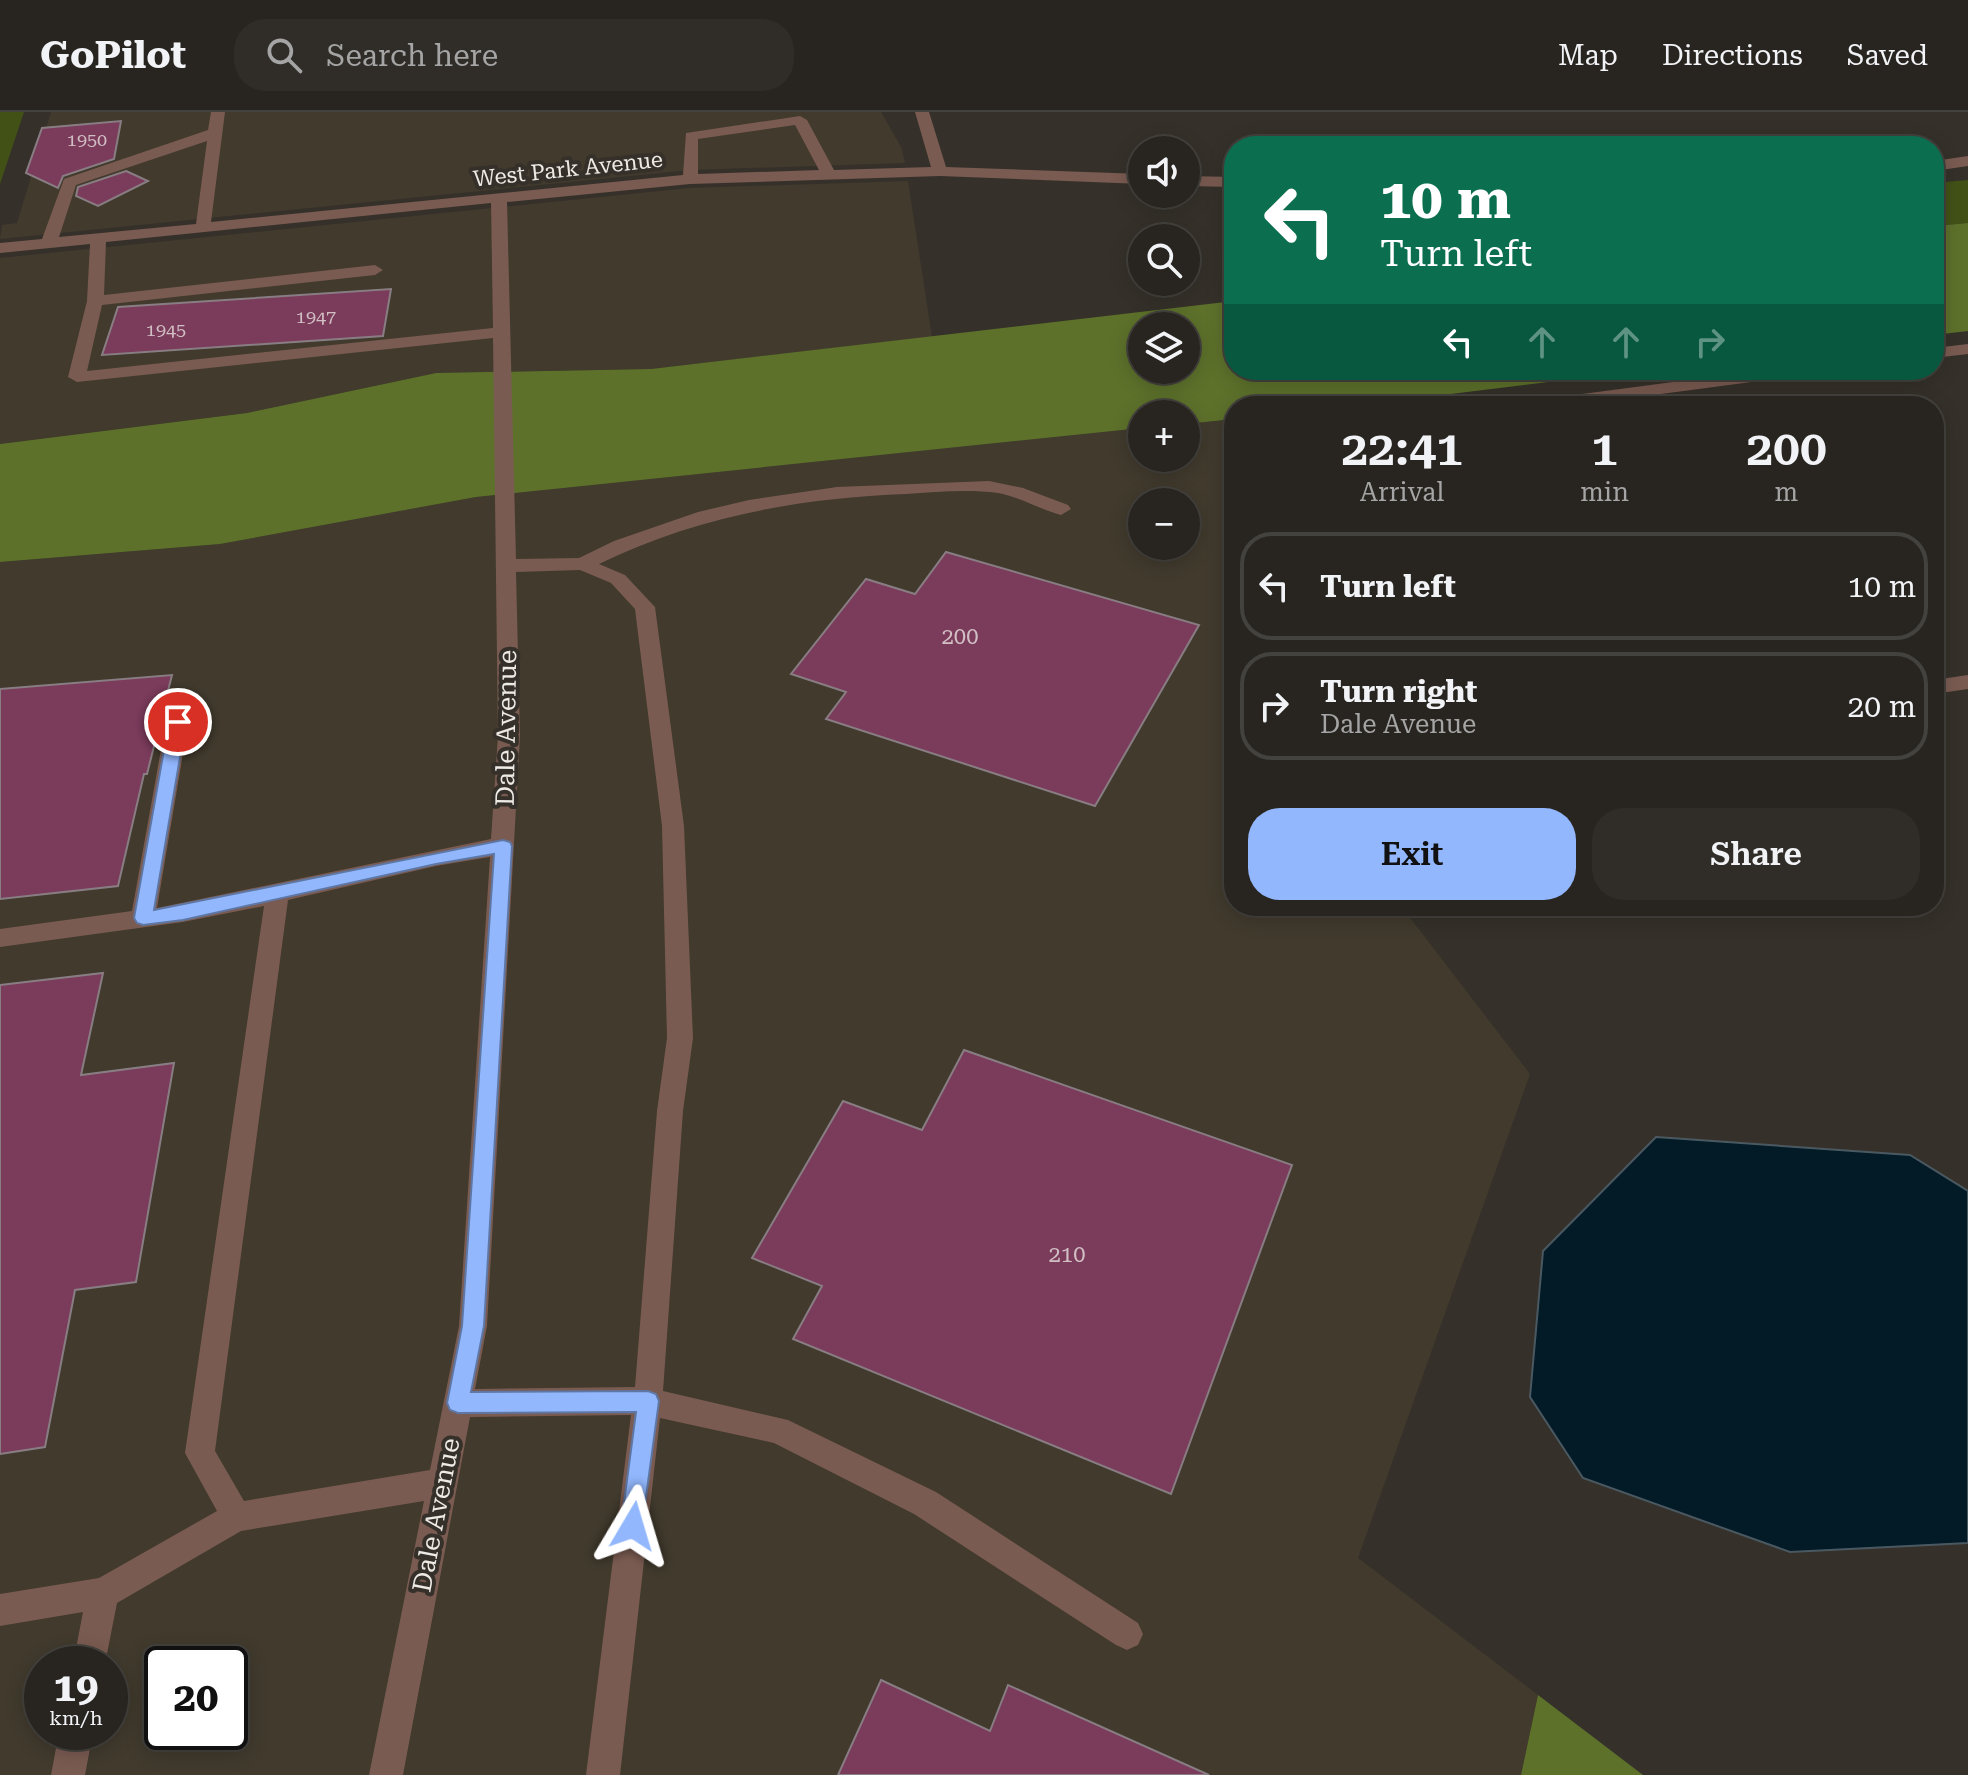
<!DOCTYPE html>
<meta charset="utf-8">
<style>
body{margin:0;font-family:"Roboto Serif",serif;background:#302d29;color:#f1f3f6;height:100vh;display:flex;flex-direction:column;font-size:30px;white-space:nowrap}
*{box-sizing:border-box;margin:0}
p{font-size:26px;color:#a5a5a5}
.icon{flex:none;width:44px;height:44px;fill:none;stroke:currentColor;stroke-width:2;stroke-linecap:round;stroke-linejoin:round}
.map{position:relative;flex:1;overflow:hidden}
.details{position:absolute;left:1224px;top:284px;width:720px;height:520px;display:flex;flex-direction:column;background:#282520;border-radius:32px;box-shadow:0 4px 20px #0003,0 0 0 2px #44423e}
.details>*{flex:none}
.guide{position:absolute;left:1224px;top:24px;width:720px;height:244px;border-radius:32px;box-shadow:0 4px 20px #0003,0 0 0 2px #44423e;background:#0b6e4f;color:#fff;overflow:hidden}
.fabs{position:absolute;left:1128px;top:24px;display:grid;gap:16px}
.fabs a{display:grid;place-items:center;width:72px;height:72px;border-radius:50%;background:#282520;box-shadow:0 4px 20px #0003,0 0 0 2px #44423e;font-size:40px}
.speed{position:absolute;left:24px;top:1534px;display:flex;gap:16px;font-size:40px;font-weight:700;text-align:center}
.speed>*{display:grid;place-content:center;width:104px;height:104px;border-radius:50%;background:#282520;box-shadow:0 4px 20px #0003,0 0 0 2px #44423e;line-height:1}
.speed small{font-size:20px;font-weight:400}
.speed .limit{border:4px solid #111;border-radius:12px;background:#fff;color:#111}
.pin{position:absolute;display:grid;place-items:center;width:68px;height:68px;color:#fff;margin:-34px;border:4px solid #fff;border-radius:50%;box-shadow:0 2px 8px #0007}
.me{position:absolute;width:88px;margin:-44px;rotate:7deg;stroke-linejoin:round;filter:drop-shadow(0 0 6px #0008)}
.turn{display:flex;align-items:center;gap:28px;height:168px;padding:0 24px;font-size:36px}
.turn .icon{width:104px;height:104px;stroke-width:2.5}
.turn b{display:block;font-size:56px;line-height:68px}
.lanes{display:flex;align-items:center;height:76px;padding:0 24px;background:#0003;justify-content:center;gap:40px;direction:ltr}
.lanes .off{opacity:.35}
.eta{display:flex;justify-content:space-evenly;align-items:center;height:136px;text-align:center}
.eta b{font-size:48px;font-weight:600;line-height:56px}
.primary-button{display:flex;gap:16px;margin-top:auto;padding:16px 24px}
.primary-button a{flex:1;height:92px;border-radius:32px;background:#92b7fd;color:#111;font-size:32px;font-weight:600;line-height:92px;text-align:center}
.primary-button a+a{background:#302d29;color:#f1f3f6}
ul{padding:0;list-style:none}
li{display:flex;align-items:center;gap:24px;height:108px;margin:0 16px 12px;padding:0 8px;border:4px solid #44423e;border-radius:32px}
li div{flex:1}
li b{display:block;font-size:30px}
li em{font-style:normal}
header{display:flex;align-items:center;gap:48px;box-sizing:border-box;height:112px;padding:0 40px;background:#282520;border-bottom:2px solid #44423e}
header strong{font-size:38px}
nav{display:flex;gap:44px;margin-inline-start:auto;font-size:28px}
.search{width:560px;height:72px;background:#302d29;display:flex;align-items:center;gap:20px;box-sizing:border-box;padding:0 28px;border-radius:32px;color:#a5a5a5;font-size:30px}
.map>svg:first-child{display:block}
.built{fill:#413a2d;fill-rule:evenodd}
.green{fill:#425217}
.forest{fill:#5d712b;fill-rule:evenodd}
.water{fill:#031a27;stroke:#4a5961;stroke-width:2}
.building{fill:#7b3b5b;stroke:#887d82;stroke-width:2}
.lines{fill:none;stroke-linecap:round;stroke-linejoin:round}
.minor{fill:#7a5b51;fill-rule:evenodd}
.route{fill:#92b7fd;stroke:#5f77a4;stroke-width:2}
.labels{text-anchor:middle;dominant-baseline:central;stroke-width:8;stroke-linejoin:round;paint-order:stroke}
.far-number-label{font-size:18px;fill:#d1bfc4}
.far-street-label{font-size:22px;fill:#eeebe7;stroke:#35312a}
.number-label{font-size:22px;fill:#d1bfc4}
.street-label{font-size:26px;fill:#eeebe7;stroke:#35312a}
</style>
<header>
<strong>GoPilot</strong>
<div class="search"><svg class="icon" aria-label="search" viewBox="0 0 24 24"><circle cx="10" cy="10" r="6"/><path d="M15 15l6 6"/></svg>Search here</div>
<nav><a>Map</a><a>Directions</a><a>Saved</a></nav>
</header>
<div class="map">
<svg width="1968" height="1663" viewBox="0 0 1968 1663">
<rect width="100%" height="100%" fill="#35312a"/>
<g class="built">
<polygon points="51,0 881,0 901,35 905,51 689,58 0,127 2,113 17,111"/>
<polygon points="908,69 932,225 651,257 436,261 247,301 0,332 0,146 689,76"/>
<path d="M1234 307V794H1407L1411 807 1530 962 1358 1446 1538 1583 1521 1663H0V450L220 432 476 385 1142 316V346H1186V312ZM1142 390H1186V434H1142ZM42 1552H110V1620H42ZM162 1552H230V1620H162Z"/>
</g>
<g class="green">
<polygon points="0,0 24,0 0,72"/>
<polygon points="1968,68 1968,111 1934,114 1934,71"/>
</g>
<g class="forest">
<polygon points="1968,111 1968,219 1934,223 1934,114"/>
<path d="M1234 189V258H1646L1353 294H1234V307L1186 312V302H1142V316L476 385 220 432 0 450V332L247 301 436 261 651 257ZM1142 214H1186V258H1142Z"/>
<polygon points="1538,1583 1643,1663 1521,1663"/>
</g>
<polygon class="water" points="1656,1025 1910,1043 1968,1079 1968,1431 1790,1440 1583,1366 1530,1285 1543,1139"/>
<g class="building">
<polygon points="121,9 114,47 63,64 58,76 26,61 42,16"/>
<polygon points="126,59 148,69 98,94 76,84 78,75"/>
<polygon points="391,177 383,224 102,243 118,195"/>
<polygon points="946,440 1199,513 1095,694 826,607 846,580 791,562 866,467 915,482"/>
<polygon points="172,563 147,662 144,662 118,774 0,787 0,577"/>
<polygon points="103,861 81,963 174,951 136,1170 75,1178 45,1335 0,1342 0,873"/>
<polygon points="964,938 1292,1053 1171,1382 793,1227 822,1174 752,1146 843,989 922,1018"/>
<polygon points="881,1568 990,1619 1008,1573 1209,1663 838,1663"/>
</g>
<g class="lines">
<g class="minor">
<path d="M211 0H225L211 110 683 63 686 21 800 4 807 8 834 58 931 55 915 0H929L946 55 1142 62V72L940 64 690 72 507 90 516 447 579 446 614 429 698 400 749 388 837 375 989 369 1023 376 1068 393 1071 397 1061 403C1039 397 1020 385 998 381 968 377 936 380 906 382 799 386 695 405 599 452L625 463 655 495 684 714 693 926 683 999 663 1279 788 1308 936 1380 1138 1511 1143 1522 1138 1533 1127 1538 1116 1533 914 1402 774 1331 660 1306 620 1663H586L631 1303 470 1305 403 1663H369L424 1389 241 1419 117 1491 105 1552H73L83 1500 0 1514V1482L99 1466 217 1399 185 1341 264 794 183 810 0 835V817L132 799 171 582 175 577H189L193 582 157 796 491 727 498 624 493 226 77 270 68 265 87 189 90 132 0 141V131L42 127 64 67 208 18ZM795 13 819 58 698 62V27ZM207 29 196 112 59 125 76 73ZM491 91 493 216 87 259 102 193 375 163 383 158 375 153 104 183 106 130ZM580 458 611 471 635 497 662 714 667 926 657 999 635 1275 475 1277 487 1214 520 624 516 460ZM490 745 459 1214 430 1358 244 1389 215 1339 288 788 436 754Z"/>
<polygon points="1968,44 1968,54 1934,59 1934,49"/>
<polygon points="1186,64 1234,65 1234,75 1186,74"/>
<polygon points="1968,232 1968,242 1934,246 1934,236"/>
<polygon points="1764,258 1813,258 1804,263 1570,294 1520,294 1529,289"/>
<polygon points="1968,563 1968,577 1934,582 1934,568"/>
<polygon points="59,1620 93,1620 85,1663 51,1663"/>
</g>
</g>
<polygon class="route" points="178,604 186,610 154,798 503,728 510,730 512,734 484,1214 471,1280 648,1279 656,1282 659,1289 641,1422 633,1425 625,1422 621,1414 636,1300 458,1301 450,1298 447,1291 462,1214 494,742 436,752 183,808 143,813 137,811 134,806 169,610"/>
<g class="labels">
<g class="far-number-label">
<text x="87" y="27">1950</text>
<text x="316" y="204">1947</text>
<text x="166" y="217">1945</text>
</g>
<g class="far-street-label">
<text transform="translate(568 57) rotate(-6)">West Park Avenue</text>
</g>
<g class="number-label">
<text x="960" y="524">200</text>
<text x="1067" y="1142">210</text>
</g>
<g class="street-label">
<text transform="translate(506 616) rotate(-89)">Dale Avenue</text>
<text transform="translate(436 1403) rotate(-79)">Dale Avenue</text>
</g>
</g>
</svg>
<div class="fabs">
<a><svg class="icon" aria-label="sound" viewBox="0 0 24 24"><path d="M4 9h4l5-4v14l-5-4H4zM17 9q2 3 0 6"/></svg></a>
<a><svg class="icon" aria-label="search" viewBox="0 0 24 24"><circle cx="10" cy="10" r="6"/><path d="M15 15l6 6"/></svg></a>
<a><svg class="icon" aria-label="layers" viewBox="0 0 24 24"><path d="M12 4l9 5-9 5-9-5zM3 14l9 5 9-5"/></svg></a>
<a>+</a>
<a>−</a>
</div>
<div class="speed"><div>19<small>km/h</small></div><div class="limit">20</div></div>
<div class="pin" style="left:178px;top:610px;background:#d93025"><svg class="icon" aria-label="arrive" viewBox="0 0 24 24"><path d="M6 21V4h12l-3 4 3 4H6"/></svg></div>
<svg class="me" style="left:633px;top:1414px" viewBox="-20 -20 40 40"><path d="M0-17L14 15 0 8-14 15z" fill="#92b7fd" stroke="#fff" stroke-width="4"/></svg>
<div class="guide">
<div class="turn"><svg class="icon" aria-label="left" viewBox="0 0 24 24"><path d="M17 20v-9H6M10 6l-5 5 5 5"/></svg><div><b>10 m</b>Turn left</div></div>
<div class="lanes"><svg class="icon" aria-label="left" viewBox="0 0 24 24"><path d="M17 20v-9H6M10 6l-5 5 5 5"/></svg><svg class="icon off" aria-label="ahead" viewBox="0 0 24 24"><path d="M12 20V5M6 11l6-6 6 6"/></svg><svg class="icon off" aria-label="ahead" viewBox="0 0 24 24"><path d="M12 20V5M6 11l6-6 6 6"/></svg><svg class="icon off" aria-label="right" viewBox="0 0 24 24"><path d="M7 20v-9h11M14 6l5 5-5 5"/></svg></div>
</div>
<section class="details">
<div class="eta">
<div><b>22:41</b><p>Arrival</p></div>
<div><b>1</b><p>min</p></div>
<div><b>200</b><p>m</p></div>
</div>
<ul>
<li><svg class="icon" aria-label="left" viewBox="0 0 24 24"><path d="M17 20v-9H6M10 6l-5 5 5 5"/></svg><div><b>Turn left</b></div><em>10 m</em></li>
<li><svg class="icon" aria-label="right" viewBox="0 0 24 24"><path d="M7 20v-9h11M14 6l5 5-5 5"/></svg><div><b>Turn right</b><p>Dale Avenue</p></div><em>20 m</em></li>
</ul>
<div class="primary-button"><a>Exit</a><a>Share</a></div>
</section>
</div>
